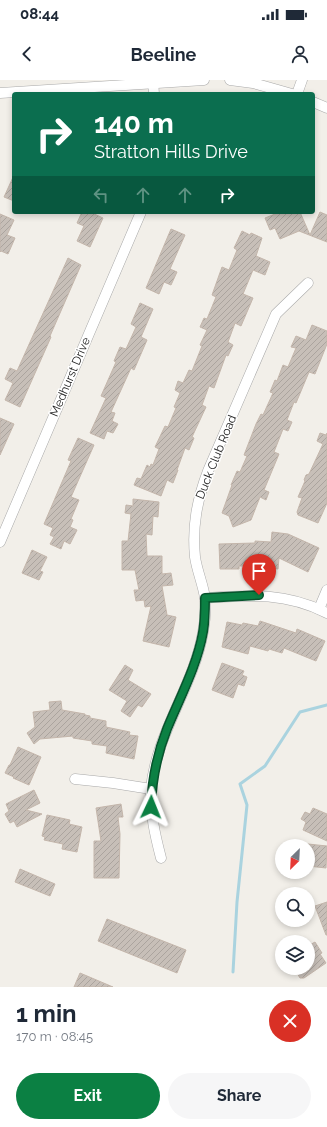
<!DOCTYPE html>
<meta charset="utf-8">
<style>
body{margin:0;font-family:Raleway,sans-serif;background:#f6f6f7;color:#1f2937;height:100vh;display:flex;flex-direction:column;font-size:15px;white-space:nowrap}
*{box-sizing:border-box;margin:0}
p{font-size:13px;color:#747a83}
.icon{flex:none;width:22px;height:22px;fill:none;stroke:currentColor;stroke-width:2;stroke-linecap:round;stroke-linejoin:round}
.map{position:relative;height:907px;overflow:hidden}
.sheet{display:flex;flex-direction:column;background:#fff;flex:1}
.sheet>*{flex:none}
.banner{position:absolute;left:12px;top:12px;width:303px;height:122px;border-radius:4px;box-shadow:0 2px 6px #0003;background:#0b6e4f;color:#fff;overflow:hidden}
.needle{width:26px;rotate:204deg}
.tools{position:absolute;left:275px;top:759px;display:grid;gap:8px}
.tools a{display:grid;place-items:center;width:40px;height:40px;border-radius:50%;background:#fff;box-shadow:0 2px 6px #0003;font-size:20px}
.pin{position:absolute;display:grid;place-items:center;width:34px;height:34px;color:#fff;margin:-41px -17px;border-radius:50% 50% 50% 0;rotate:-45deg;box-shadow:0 0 4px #0007}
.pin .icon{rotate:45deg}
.me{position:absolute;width:44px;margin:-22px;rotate:2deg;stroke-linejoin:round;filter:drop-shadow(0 0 3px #0008)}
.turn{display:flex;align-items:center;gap:14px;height:84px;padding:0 16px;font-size:18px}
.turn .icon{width:52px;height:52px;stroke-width:2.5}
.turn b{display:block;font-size:28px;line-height:34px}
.lanes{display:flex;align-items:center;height:38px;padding:0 16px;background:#0003;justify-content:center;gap:20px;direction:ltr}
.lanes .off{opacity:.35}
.round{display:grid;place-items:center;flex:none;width:42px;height:42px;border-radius:21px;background:#f6f6f7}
.overview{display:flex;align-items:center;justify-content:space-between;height:68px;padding:0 16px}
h1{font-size:24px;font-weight:700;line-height:30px}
.action{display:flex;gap:8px;margin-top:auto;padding:8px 16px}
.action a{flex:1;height:46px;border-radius:24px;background:#0b8043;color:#fff;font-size:16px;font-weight:700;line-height:46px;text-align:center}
.action a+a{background:#f6f6f7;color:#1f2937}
.status{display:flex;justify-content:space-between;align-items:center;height:28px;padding:0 20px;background:#fff;direction:ltr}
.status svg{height:11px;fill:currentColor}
header{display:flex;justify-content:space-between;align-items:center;height:52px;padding:0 16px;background:#fff;font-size:18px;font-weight:700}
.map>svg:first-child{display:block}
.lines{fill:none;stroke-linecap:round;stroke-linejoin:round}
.stream{stroke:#aad3df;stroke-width:3}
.building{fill:url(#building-hatch);stroke:#c4b6ab}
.minor-casing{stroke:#a9a9a9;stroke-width:11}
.minor{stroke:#fff;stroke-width:10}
.route-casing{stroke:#07532c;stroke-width:10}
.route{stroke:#0b8043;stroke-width:7}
.labels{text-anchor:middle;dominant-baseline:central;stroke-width:3;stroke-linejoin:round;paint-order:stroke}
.street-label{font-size:12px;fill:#222;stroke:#fff}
</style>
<div class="status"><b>08:44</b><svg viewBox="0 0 49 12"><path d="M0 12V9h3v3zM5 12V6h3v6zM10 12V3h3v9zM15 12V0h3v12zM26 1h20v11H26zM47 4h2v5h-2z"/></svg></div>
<header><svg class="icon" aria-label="back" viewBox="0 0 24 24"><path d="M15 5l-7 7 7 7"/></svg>Beeline<svg class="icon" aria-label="person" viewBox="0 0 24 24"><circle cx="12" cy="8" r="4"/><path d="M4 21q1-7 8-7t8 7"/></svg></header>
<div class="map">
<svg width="327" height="907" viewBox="0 0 327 907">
<defs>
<pattern id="building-hatch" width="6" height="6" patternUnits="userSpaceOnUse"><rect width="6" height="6" fill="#c7bfb8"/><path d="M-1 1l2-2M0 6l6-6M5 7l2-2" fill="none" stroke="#aba49e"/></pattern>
</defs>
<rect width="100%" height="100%" fill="#f2efe9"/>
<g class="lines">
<polyline class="stream" points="233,892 237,822 247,725 240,704 265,686 300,632 327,625"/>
</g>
<g class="building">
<polygon points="14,95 14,121 4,117"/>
<polygon points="82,132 90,132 103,138 90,167 77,161 84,146 77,143"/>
<polygon points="280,132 300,132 310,155 320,132 327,135 327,162 299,151 280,159 275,148 270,150 265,138"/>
<polygon points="0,134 14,140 7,155 15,158 8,174 1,171 0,172"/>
<polygon points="171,149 185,155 170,189 177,192 171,205 164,202 159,214 146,208"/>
<polygon points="242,151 250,155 251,153 262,158 256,176 270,182 265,195 253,190 243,214 253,218 241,246 235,243 228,262 233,265 228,276 226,275 214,308 209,306 202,325 206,327 192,357 194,358 189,370 185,368 177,390 178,390 173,403 167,400 161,416 134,405 137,398 141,399 147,385 150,387 151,384 153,385 159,369 155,367 165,346 168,347 176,328 174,327 180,313 175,310 178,301 183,303 189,290 192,291 202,266 200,265 207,250 200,247 204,238 207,239 216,217 212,215 222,187 229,190 237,170 234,168"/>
<polygon points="68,178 81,185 50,256 51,257 20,327 5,320 13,303 5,299 10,288 17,291"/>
<polygon points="140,223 153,229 141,257 147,260 134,290 131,288 111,332 115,333 112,341 118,344 113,353 107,351 104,359 90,353 106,318 101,316 116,282 114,281 120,267 126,269 136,247 131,244"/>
<polygon points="312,245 327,251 327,264 315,294 309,292 296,323 294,322 287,340 292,342 288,351 283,349 274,372 279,374 264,410 269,412 266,420 260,417 251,440 233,447 229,436 222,433 232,405 231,405 237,391 240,392 247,376 244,375 256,344 261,334 263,335 273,313 270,312 275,300 277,301 283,285 288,287 296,268 291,267 296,256 306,260"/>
<polygon points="0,338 14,344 0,375"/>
<polygon points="320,353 326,355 327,353 327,423 318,443 298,435 297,432 302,418 298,417 305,401 304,400 306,395 309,394 323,364 317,361"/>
<polygon points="78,358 94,365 71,417 79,420 71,439 73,440 70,447 77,450 70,464 64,461 61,469 50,464 54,457 50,455 53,448 44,444 71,381 68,380"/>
<polygon points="133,419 159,422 158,437 153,436 152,455 146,454 147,476 162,476 162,494 171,493 173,505 162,506 167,535 176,537 169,567 143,561 151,526 145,527 144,520 136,521 134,510 139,510 135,490 122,490 122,461 128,461 131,434 125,433 126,425 133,426"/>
<polygon points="272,452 288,454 319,468 308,492 279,478 278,489 265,487 266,481 246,478 247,486 239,486 239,489 220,489 219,464 255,463 255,461 271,462"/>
<polygon points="32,470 47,477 40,491 43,492 39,500 22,493"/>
<polygon points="260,541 296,553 297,549 325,561 316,581 284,568 282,573 269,569 268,571 250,566 248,574 222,567 227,542 242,545 243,543 258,546"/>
<polygon points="222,583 244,591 242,595 247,597 244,606 238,604 233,618 212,610"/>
<polygon points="125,585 133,590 128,600 151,614 142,627 138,625 130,637 121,631 127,621 109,610"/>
<polygon points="61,621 62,630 85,634 85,635 90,636 90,638 106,641 106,647 130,652 129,655 138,656 134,679 106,673 107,666 92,664 92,661 73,658 73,656 40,659 34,664 27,653 35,647 33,632 50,630 49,622"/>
<polygon points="18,667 41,677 29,705 13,698 14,697 5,693 9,685 10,685"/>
<polygon points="34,710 40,723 26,730 42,734 17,747 14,741 10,743 5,734 9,731 6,724"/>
<polygon points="121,724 123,737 118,737 120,754 119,798 94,798 94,761 101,761 96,728"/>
<polygon points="313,728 327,734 327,761 303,750 306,742 301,739 305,732 310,734"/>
<polygon points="47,735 70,740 69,744 82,747 77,772 62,769 63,764 44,760 45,757 42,756"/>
<polygon points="308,764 327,766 326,788 308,786"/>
<polygon points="20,789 55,804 50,816 15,802"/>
<polygon points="327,822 327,855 326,855 315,826"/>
<polygon points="107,839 186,870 177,893 98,861"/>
<polygon points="315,862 322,873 320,874 326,883 304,898 300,898 294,888 308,888 308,866"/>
<polygon points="80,893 113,907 74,907"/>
</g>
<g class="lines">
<defs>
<g id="minor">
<polyline points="153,0 154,14"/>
<polyline points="230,0 253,3 292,14"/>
<polyline points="0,13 204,0"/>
<polyline points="297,14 302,0"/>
<polyline points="313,22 327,28"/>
<polyline points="0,462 141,132"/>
<path d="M205 518C250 515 285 512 327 533"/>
<polyline points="319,529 327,510"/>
<polyline points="75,699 113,703 151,709"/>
<path d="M161 778C155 755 150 733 151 709 156 653 194 606 203 552 205 541 206 529 205 518 203 504 197 491 195 477 192 446 197 420 208 391L276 234 308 203"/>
</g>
</defs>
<use href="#minor" class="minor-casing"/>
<use href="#minor" class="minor"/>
</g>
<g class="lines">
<defs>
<path id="route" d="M151 727C152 700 157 674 167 649 180 617 197 586 203 552 205 541 205 529 205 518L259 515"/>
</defs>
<use href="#route" class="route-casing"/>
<use href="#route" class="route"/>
</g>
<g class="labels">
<g class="street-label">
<text transform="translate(70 297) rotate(-67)">Medhurst Drive</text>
<text transform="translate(216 377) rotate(-68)">Duck Club Road</text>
</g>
</g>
</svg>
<div class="tools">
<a><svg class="needle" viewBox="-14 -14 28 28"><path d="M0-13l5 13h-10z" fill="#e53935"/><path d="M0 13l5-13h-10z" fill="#747a83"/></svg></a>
<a><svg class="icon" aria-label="search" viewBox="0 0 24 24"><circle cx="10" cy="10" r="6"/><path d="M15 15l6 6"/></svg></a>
<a><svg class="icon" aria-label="layers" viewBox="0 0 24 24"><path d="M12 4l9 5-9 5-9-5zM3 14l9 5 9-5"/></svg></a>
</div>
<div class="pin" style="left:259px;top:515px;background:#d93025"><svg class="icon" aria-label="arrive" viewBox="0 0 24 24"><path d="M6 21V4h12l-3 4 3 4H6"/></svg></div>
<svg class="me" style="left:151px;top:727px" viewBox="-20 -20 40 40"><path d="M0-17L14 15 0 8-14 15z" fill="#0b8043" stroke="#fff" stroke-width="4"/></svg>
<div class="banner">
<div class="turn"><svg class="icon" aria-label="right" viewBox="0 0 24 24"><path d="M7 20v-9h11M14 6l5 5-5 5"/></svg><div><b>140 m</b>Stratton Hills Drive</div></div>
<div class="lanes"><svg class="icon off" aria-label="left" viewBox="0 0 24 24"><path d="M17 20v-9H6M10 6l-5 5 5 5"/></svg><svg class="icon off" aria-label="ahead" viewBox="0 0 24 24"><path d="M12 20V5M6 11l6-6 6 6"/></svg><svg class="icon off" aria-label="ahead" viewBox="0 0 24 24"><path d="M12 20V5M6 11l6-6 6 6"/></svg><svg class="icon" aria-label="right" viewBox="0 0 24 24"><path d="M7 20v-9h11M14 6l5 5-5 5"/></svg></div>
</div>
</div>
<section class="sheet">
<div class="overview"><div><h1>1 min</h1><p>170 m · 08:45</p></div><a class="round" style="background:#d93025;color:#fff"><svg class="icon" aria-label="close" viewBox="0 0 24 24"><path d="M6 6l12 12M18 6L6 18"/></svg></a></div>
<div class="action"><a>Exit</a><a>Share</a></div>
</section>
